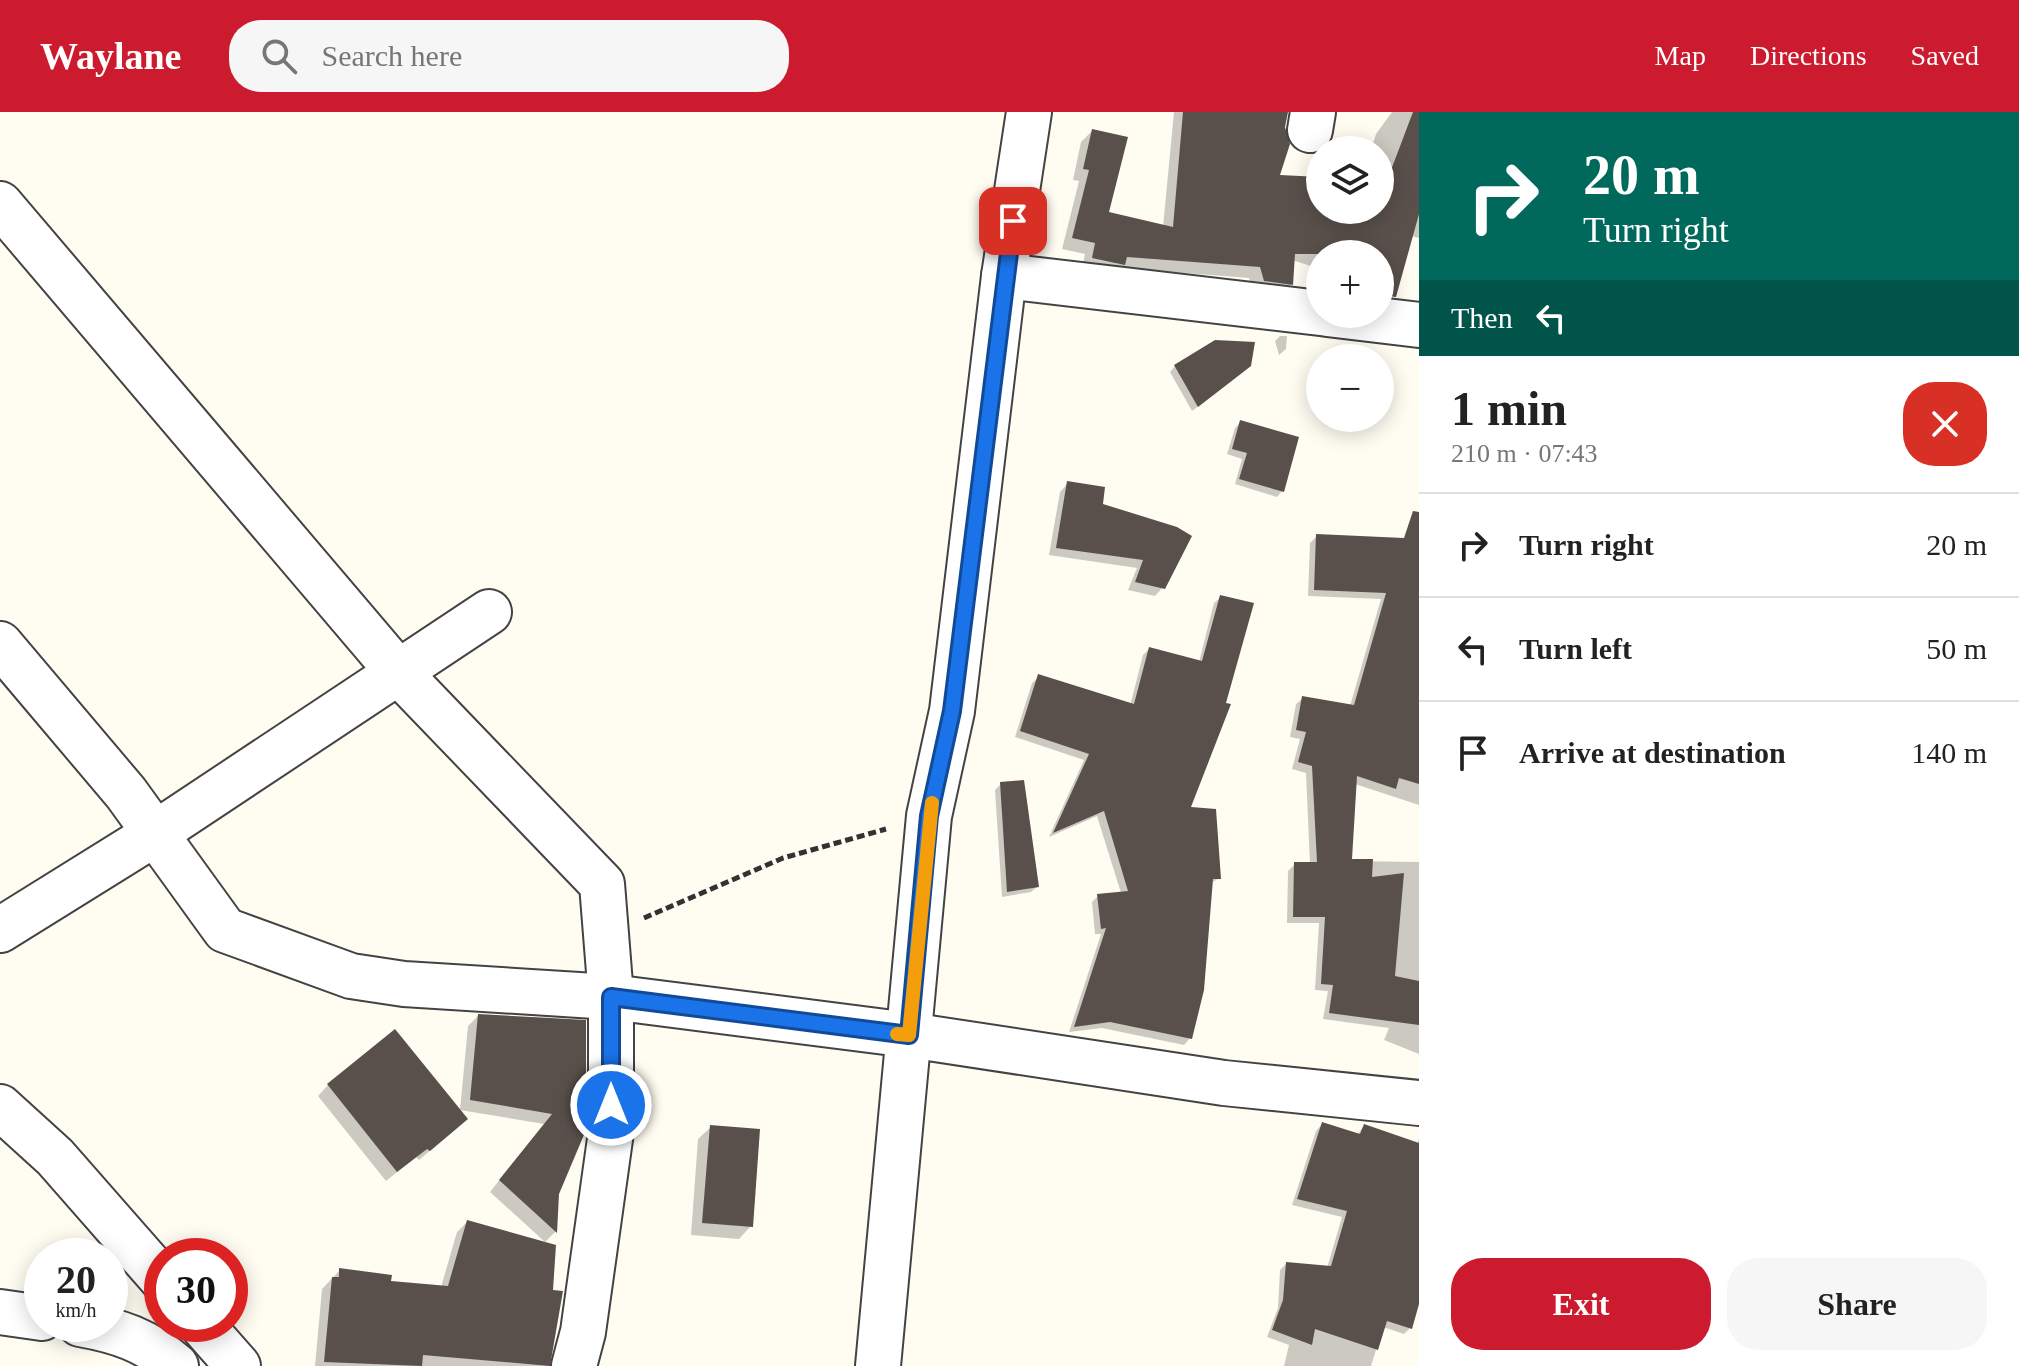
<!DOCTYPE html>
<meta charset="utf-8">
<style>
body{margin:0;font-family:"Times New Roman",serif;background:#f6f6f6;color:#222;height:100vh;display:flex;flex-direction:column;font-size:30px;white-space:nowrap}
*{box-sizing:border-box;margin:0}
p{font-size:26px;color:#767676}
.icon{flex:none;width:44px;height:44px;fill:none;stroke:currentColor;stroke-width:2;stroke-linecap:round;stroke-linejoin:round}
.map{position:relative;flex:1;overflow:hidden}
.details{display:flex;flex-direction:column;background:#fff;width:600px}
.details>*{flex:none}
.guide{background:#00695c;color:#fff;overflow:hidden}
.fabs{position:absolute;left:1306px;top:24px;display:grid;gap:16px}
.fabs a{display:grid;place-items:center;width:88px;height:88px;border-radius:50%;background:#fff;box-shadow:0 4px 20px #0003;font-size:40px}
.speed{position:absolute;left:24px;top:1126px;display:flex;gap:16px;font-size:40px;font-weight:700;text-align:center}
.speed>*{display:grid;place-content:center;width:104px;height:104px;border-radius:50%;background:#fff;box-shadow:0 4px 20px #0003;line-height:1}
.speed small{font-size:20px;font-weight:400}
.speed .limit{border:12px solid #d22;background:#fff;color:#111}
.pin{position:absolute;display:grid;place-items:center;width:68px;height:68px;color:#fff;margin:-34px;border-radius:16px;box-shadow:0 4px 12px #0006}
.me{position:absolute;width:88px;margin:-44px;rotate:0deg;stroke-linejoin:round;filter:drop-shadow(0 0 6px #0008)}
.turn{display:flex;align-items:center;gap:28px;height:168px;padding:0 32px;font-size:36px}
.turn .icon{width:104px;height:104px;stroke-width:2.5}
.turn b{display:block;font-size:56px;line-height:68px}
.then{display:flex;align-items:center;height:76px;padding:0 32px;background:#0003;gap:16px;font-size:30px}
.round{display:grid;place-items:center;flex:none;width:84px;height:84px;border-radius:32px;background:#f6f6f6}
.summary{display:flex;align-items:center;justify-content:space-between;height:136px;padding:0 32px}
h1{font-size:48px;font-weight:600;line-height:60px}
.action{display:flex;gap:16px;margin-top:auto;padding:16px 32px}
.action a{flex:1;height:92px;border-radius:32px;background:#cc1b2f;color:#fff;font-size:32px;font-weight:600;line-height:92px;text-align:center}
.action a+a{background:#f6f6f6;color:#222}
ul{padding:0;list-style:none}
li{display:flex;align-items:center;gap:24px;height:104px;padding:0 32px;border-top:2px solid #e0e0e0}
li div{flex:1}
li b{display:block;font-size:30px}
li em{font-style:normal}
header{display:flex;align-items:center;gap:48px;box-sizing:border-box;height:112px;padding:0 40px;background:#cc1b2f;color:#fff}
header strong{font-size:38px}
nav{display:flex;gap:44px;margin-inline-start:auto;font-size:28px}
.search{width:560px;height:72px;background:#f6f6f6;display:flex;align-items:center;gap:20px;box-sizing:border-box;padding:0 28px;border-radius:32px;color:#767676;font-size:30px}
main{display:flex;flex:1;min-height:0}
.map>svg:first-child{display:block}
.shadow{fill:#0003}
.building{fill:#59504b}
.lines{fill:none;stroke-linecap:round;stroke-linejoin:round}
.minor-casing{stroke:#434343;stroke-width:48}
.path{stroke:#323232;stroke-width:5;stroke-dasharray:8 4;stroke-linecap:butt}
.minor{stroke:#fff;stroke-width:44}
.route-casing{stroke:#114b97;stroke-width:20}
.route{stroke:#1a73e8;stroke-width:14}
.slow{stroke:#f59e0b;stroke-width:14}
</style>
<header>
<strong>Waylane</strong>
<div class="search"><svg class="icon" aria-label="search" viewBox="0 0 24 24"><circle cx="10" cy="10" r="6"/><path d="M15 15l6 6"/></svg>Search here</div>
<nav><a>Map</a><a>Directions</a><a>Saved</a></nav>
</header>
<main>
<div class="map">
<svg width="1419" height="1254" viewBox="0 0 1419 1254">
<rect width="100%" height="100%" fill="#fffcf2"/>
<g class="shadow">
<polygon points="1174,0 1286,0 1277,64 1320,67 1320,98 1380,98 1380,38 1371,38 1376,22 1392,0 1419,0 1419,126 1411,124 1380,174 1380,142 1320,142 1320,157 1292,148 1291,172 1279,183 1253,180 1249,166 1119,156 1082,157 1085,142 1062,137 1079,69 1073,68 1081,30 1092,19 1106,101 1163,115"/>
<polygon points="1280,224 1287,224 1286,237 1279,243 1275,229"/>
<polygon points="1175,254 1243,260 1192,299 1170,260"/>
<polygon points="1241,310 1282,379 1277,385 1235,372 1242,347 1227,342 1235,316"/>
<polygon points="1068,371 1100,393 1189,425 1163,475 1155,484 1128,478 1137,456 1049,443 1060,380"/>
<polygon points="1419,417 1419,693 1355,672 1350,749 1419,750 1419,942 1384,928 1389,916 1323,907 1328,879 1315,878 1319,811 1287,811 1288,759 1295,752 1310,752 1306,661 1292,657 1300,627 1290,625 1296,592 1303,586 1350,594 1381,487 1308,484 1310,431 1317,424 1406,428"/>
<polygon points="1221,485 1188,697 1219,766 1210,772 1190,926 1184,933 1102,916 1069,920 1101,822 1095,822 1092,790 1098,784 1121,781 1097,704 1049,725 1084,648 1015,625 1032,571 1039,565 1130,594 1143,543 1149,537 1199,550 1214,491"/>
<polygon points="1001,672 1037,775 1031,780 1002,785 995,678"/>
<polygon points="478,904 584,910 557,1082 555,1120 545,1130 490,1080 544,1012 460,998 468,914"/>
<polygon points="328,973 456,1017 419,1048 416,1045 386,1069 318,984"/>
<polygon points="1322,1012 1357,1023 1364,1014 1417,1033 1419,1026 1419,1187 1410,1216 1404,1222 1383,1215 1371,1254 1284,1254 1289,1233 1267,1225 1278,1196 1280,1158 1286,1152 1327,1156 1342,1105 1292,1093 1316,1019"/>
<polygon points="711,1015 751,1114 739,1127 691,1123 698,1027"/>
<polygon points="467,1110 551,1180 561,1181 548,1254 315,1254 322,1177 340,1158 388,1171 441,1175 457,1120"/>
</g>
<g class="building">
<polygon points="1183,0 1288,0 1285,15 1290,32 1280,63 1320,65 1320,98 1380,98 1380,87 1413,0 1419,0 1419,102 1396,185 1380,183 1380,142 1295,142 1293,173 1264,169 1260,155 1127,145 1125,153 1092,146 1095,131 1072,126 1089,58 1083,57 1092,17 1128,25 1109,100 1173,115"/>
<polygon points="1215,228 1255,230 1251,254 1198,295 1174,253"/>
<polygon points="1240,308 1299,325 1284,380 1239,367 1247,341 1232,337"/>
<polygon points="1067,369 1105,375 1103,392 1177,415 1192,424 1165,477 1135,470 1143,448 1056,436"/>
<polygon points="1413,399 1419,400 1419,672 1399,666 1396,677 1357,664 1352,747 1373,747 1372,765 1404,761 1395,864 1419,869 1419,913 1329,901 1333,873 1321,872 1325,805 1293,805 1294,750 1317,750 1312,654 1298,650 1306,620 1296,618 1302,584 1354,593 1386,481 1314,478 1316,422 1404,426"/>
<polygon points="1220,483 1254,491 1226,591 1231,592 1191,695 1216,697 1221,767 1213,767 1204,878 1192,927 1110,910 1074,915 1106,816 1101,817 1097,782 1128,779 1104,699 1053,721 1089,642 1020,619 1038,562 1134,592 1149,535 1202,549"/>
<polygon points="1024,668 1039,775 1007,780 1000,670"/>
<polygon points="478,902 586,908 586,1018 559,1082 557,1121 499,1068 552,1002 470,988"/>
<polygon points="395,917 468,1007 430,1039 427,1037 397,1060 327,972"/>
<polygon points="1322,1010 1360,1022 1364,1012 1419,1031 1419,1192 1412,1217 1387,1209 1378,1238 1315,1217 1312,1233 1272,1218 1283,1188 1286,1150 1331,1154 1347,1099 1297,1087"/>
<polygon points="710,1013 760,1017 753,1115 702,1111"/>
<polygon points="467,1108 556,1133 553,1178 563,1179 550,1254 423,1243 422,1254 324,1250 332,1165 339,1165 339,1156 392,1163 391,1169 448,1174"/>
</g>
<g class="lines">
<defs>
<g id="minor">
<polyline points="1310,18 1313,0"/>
<polyline points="0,92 399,561 602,772 611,885 611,1020 583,1220 574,1254"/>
<polyline points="1004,164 1320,201"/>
<polyline points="1327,202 1419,213"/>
<polyline points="0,532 126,681 225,818 351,864 404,872 611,885 909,923 1224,971 1419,991"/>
<polyline points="0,818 156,721 489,500"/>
<polyline points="0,995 55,1045 162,1167"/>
<polyline points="0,1200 42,1206"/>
<path d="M80 1212C119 1219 146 1228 176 1254"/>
<polyline points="201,1212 238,1254"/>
<polyline points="878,1254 929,704 952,599 1004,164 1029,0"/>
</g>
</defs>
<use href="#minor" class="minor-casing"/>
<polyline class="path" points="644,806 783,746 886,717"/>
<use href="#minor" class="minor"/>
</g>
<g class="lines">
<defs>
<polyline id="route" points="611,993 611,885 909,923 929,704 952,599 1013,109"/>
</defs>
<use href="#route" class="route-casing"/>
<use href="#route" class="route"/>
<polyline class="slow" points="897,922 909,923 932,691"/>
</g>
</svg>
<div class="fabs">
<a><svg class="icon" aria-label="layers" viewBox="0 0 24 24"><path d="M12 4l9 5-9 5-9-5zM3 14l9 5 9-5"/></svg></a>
<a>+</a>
<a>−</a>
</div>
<div class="speed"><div>20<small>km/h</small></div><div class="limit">30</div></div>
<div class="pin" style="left:1013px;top:109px;background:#d93025"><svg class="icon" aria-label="arrive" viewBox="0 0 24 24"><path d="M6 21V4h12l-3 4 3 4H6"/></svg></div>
<svg class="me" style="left:611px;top:993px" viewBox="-20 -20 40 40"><circle r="17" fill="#1a73e8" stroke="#fff" stroke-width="3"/><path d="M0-11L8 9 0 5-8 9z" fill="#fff"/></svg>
</div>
<section class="details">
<div class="guide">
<div class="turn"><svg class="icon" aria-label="right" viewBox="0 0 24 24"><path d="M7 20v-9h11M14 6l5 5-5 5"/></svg><div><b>20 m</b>Turn right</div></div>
<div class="then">Then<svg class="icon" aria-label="left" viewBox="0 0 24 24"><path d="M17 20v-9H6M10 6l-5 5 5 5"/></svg></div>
</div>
<div class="summary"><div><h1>1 min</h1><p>210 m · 07:43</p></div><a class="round" style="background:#d93025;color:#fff"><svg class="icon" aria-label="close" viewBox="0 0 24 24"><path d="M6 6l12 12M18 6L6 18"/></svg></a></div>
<ul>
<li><svg class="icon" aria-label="right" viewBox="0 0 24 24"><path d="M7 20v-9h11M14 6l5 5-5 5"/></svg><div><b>Turn right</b></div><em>20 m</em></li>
<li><svg class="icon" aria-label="left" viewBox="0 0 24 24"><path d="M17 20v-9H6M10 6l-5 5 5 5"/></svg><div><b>Turn left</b></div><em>50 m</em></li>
<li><svg class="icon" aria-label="arrive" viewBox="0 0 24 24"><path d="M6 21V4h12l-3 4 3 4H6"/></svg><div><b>Arrive at destination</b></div><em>140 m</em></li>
</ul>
<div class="action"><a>Exit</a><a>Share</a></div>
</section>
</main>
